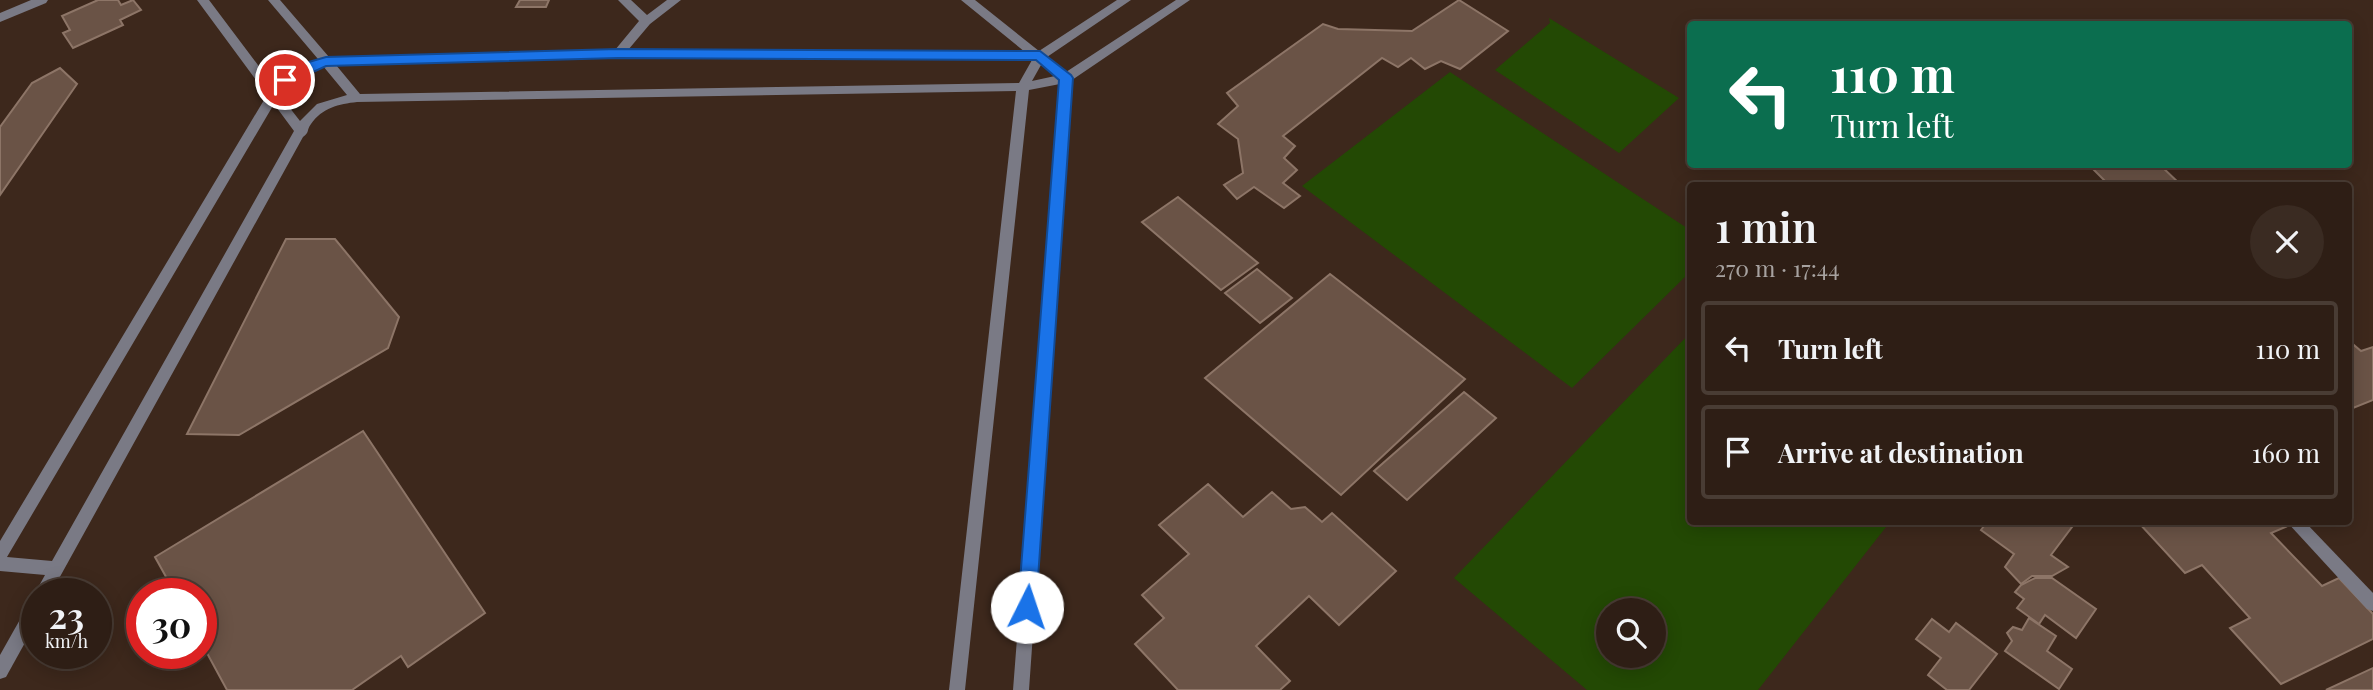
<!DOCTYPE html>
<meta charset="utf-8">
<style>
body{margin:0;font-family:"Playfair Display",serif;background:#3a2b22;color:#f1f3f6;height:100vh;display:flex;flex-direction:column;font-size:26px;white-space:nowrap}
*{box-sizing:border-box;margin:0}
p{font-size:23px;color:#a7a2a0}
.icon{flex:none;width:38px;height:38px;fill:none;stroke:currentColor;stroke-width:2;stroke-linecap:round;stroke-linejoin:round}
.map{position:relative;flex:1;overflow:hidden}
.details{position:absolute;left:1687px;top:182px;width:665px;height:343px;display:flex;flex-direction:column;background:#2e1e15;border-radius:7px;box-shadow:0 4px 18px #0003,0 0 0 2px #493c34}
.details>*{flex:none}
.guide{position:absolute;left:1687px;top:21px;width:665px;height:147px;border-radius:7px;box-shadow:0 4px 18px #0003,0 0 0 2px #493c34;background:#0b6e4f;color:#fff;overflow:hidden}
.controls{position:absolute;left:1596px;top:598px;display:grid;gap:14px}
.controls a{display:grid;place-items:center;width:70px;height:70px;border-radius:50%;background:#2e1e15;box-shadow:0 4px 18px #0003,0 0 0 2px #493c34;font-size:35px}
.speed{position:absolute;left:21px;top:578px;display:flex;gap:14px;font-size:35px;font-weight:700;text-align:center}
.speed>*{display:grid;place-content:center;width:91px;height:91px;border-radius:50%;background:#2e1e15;box-shadow:0 4px 18px #0003,0 0 0 2px #493c34;line-height:1}
.speed small{font-size:18px;font-weight:400}
.speed .limit{border:10px solid #d22;background:#fff;color:#111}
.pin{position:absolute;display:grid;place-items:center;width:60px;height:60px;color:#fff;margin:-30px;border:4px solid #fff;border-radius:50%;box-shadow:0 2px 7px #0007}
.me{position:absolute;width:77px;margin:-38px;rotate:4deg;stroke-linejoin:round;filter:drop-shadow(0 0 5px #0008)}
.turn{display:flex;align-items:center;gap:24px;height:147px;padding:0 28px;font-size:32px}
.turn .icon{width:91px;height:91px;stroke-width:2.5}
.turn b{display:block;font-size:49px;line-height:60px}
.round{display:grid;place-items:center;flex:none;width:74px;height:74px;border-radius:37px;background:#3a2b22}
.overview{display:flex;align-items:center;justify-content:space-between;height:119px;padding:0 28px}
h1{font-size:42px;font-weight:600;line-height:52px}
ul{padding:0;list-style:none}
li{display:flex;align-items:center;gap:21px;height:94px;margin:0 14px 10px;padding:0 14px;border:4px solid #493c34;border-radius:7px}
li div{flex:1}
li b{display:block;font-size:26px}
li em{font-style:normal}
.map>svg:first-child{display:block}
.green{fill:#234904;fill-rule:evenodd}
.building{fill:#6a5346;stroke:#8d7567;stroke-width:2}
.lines{fill:none;stroke-linecap:round;stroke-linejoin:round}
.lane{fill:#7a7a85;fill-rule:evenodd}
.street{fill:#7a7a85;fill-rule:evenodd}
.route{fill:#1a73e8;stroke:#114b97;stroke-width:2}
</style>
<div class="map">
<svg width="2373" height="690" viewBox="0 0 2373 690">
<rect width="100%" height="100%" fill="#3d281c"/>
<g class="green">
<polygon points="1549,18 1679,98 1619,153 1495,70 1550,23"/>
<polygon points="1450,72 1690,230 1690,272 1572,388 1302,186"/>
<path d="M1690 333V522H1890L1758 690H1587L1454 578ZM1608 611H1654V656H1608Z"/>
</g>
<g class="building">
<polygon points="98,0 118,0 121,5 133,0 141,10 120,20 123,25 73,48 63,33 70,30 62,16"/>
<polygon points="520,0 549,0 546,7 516,7"/>
<polygon points="1459,0 1508,31 1460,69 1441,61 1425,69 1411,58 1398,67 1382,58 1283,136 1295,146 1284,158 1297,170 1283,183 1300,196 1284,208 1254,187 1237,199 1224,185 1243,173 1238,139 1218,124 1238,106 1227,93 1323,24 1338,29 1412,31"/>
<polygon points="60,68 77,84 0,195 0,127 32,83"/>
<polygon points="2088,164 2159,164 2182,186 2110,186"/>
<polygon points="1178,197 1258,263 1221,290 1142,222"/>
<polygon points="286,239 335,239 399,317 388,348 239,435 187,434"/>
<polygon points="1257,269 1292,298 1260,323 1225,293"/>
<polygon points="1330,274 1465,379 1341,495 1205,378"/>
<polygon points="2348,340 2361,351 2373,347 2373,400 2348,410"/>
<polygon points="1464,392 1496,418 1407,500 1374,471"/>
<polygon points="363,431 485,613 408,667 401,656 352,690 227,690 201,642 201,593 175,593 155,557"/>
<polygon points="1208,484 1243,517 1272,492 1291,509 1305,507 1322,522 1332,513 1396,571 1339,625 1309,596 1256,646 1290,681 1280,690 1178,690 1135,644 1164,618 1142,595 1189,554 1159,525"/>
<polygon points="1987,522 2064,522 2072,527 2051,555 2068,567 2052,576 2032,576 2021,584 2005,567 2014,554 1981,530"/>
<polygon points="2138,522 2287,522 2290,525 2271,533 2322,586 2339,578 2373,614 2373,639 2281,684 2230,628 2250,618 2202,565 2185,573"/>
<polygon points="2035,578 2052,578 2096,609 2076,638 2045,615 2039,624 2017,608 2024,599 2015,592 2021,585"/>
<polygon points="2029,618 2056,636 2047,651 2072,669 2059,689 2005,651 2012,641 2007,633 2013,627 2022,630"/>
<polygon points="1932,619 1949,632 1956,623 1997,654 1969,690 1947,690 1928,675 1941,658 1916,639"/>
<polygon points="2373,668 2373,690 2326,690"/>
</g>
<g class="lines">
<polygon class="lane" points="2287,522 2305,522 2373,593 2373,611 2367,609"/>
<g class="street">
<polygon points="31,0 48,0 46,3 0,22 0,13"/>
<path d="M197 0H209L273 85 302 65 318 59 268 0H280L329 57 615 50 639 21 618 0H631L647 15 667 0H681L650 24 628 50 1025 52 961 0H975L1039 51 1117 0H1131L1047 57 1066 72 1176 0H1190L1072 80 1029 690H1013L1060 84 1029 90 965 690H949L1016 91 357 102C339 104 322 108 311 124 306 131 310 132 303 137L51 593H37V597L35 593 45 575 0 571V541L267 95ZM618 58 1032 60 1019 83 360 94 336 65ZM1041 65 1055 76 1032 81ZM323 66 347 95 317 104 300 121 279 94 282 89 310 71ZM274 104 294 131 52 561 7 557Z"/>
<polygon points="37,598 37,621 6,677 0,679 0,655 31,600"/>
</g>
</g>
<polygon class="route" points="618,49 1040,51 1071,75 1073,78 1036,607 1034,613 1027,615 1021,613 1018,607 1059,80 1036,60 618,58 326,66 285,85 278,80 302,64 326,57"/>
</svg>
<div class="controls">
<a><svg class="icon" aria-label="search" viewBox="0 0 24 24"><circle cx="10" cy="10" r="6"/><path d="M15 15l6 6"/></svg></a>
</div>
<div class="speed"><div>23<small>km/h</small></div><div class="limit">30</div></div>
<div class="pin" style="left:285px;top:80px;background:#d93025"><svg class="icon" aria-label="arrive" viewBox="0 0 24 24"><path d="M6 21V4h12l-3 4 3 4H6"/></svg></div>
<svg class="me" style="left:1027px;top:607px" viewBox="-20 -20 40 40"><circle r="19" fill="#fff"/><path d="M0-13L10 11 0 6-10 11z" fill="#1a73e8"/></svg>
<div class="guide">
<div class="turn"><svg class="icon" aria-label="left" viewBox="0 0 24 24"><path d="M17 20v-9H6M10 6l-5 5 5 5"/></svg><div><b>110 m</b>Turn left</div></div>
</div>
<section class="details">
<div class="overview"><div><h1>1 min</h1><p>270 m · 17:44</p></div><a class="round"><svg class="icon" aria-label="close" viewBox="0 0 24 24"><path d="M6 6l12 12M18 6L6 18"/></svg></a></div>
<ul>
<li><svg class="icon" aria-label="left" viewBox="0 0 24 24"><path d="M17 20v-9H6M10 6l-5 5 5 5"/></svg><div><b>Turn left</b></div><em>110 m</em></li>
<li><svg class="icon" aria-label="arrive" viewBox="0 0 24 24"><path d="M6 21V4h12l-3 4 3 4H6"/></svg><div><b>Arrive at destination</b></div><em>160 m</em></li>
</ul>
</section>
</div>
